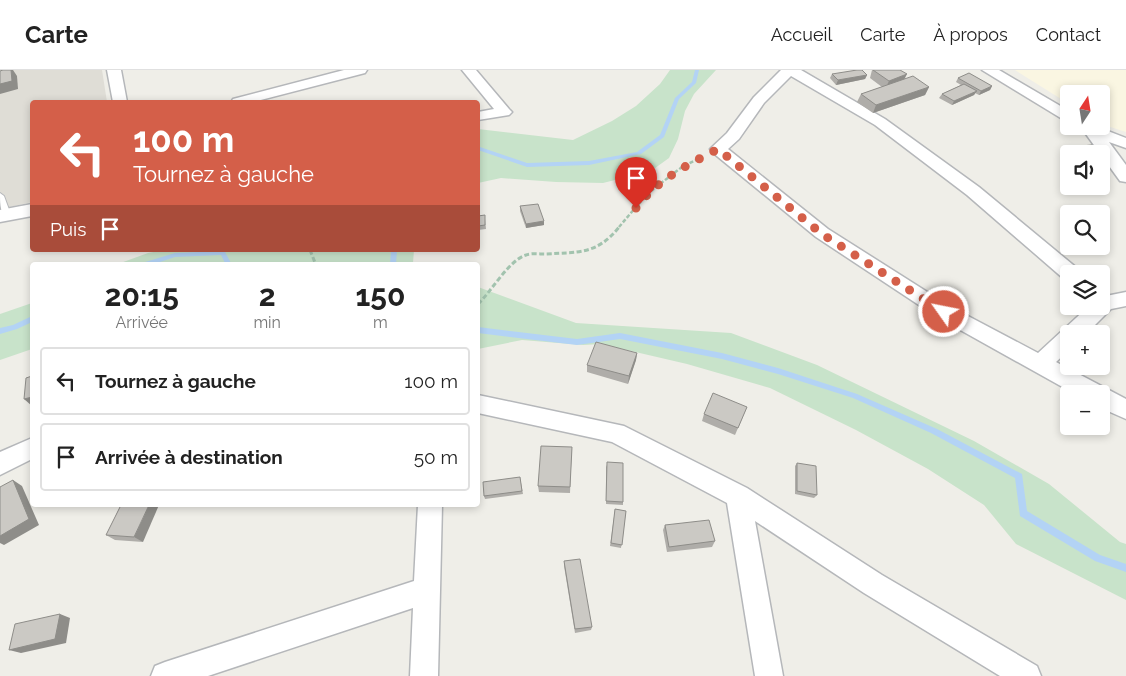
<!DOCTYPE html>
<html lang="fr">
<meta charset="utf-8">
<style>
body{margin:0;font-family:Raleway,sans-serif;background:#f2f2f2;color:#222;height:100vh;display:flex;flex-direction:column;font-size:19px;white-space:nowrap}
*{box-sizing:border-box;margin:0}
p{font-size:16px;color:#767676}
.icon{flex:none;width:28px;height:28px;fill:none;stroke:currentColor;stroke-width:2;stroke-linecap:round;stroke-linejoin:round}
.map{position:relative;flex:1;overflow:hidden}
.panel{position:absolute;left:30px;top:192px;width:450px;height:245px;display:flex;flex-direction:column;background:#fff;border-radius:5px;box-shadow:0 2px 8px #0003}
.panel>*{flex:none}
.hud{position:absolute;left:30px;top:30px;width:450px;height:152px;border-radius:5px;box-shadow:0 2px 8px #0003;background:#d45f49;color:#fff;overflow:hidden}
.needle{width:32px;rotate:12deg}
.controls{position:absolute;left:1060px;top:15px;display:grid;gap:10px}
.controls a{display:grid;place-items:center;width:50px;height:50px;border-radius:5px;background:#fff;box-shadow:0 2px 8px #0003;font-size:25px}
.pin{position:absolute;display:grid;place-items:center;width:42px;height:42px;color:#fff;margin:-51px -21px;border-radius:50% 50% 50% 0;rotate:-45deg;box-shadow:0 0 5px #0007}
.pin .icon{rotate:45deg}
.me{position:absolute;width:55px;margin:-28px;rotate:303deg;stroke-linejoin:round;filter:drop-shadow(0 0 4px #0008)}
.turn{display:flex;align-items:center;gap:18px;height:105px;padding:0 20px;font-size:22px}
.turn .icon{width:65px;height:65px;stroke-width:2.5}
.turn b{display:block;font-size:35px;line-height:42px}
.then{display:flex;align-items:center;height:48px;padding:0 20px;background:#0003;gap:10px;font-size:19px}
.eta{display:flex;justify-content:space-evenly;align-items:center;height:85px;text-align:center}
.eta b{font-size:30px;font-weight:700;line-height:35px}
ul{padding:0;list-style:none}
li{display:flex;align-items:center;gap:15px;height:68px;margin:0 10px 8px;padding:0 10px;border:2px solid #e0e0e0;border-radius:5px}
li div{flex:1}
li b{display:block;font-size:19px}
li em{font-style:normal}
header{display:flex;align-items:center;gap:30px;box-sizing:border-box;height:70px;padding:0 25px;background:#fff;border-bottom:1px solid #e0e0e0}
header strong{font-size:24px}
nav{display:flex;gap:28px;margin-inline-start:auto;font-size:18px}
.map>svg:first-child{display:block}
.commercial{fill:#faf6e2}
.education{fill:#dfddd6}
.green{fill:#c8e3ca}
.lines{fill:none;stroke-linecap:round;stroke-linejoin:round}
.stream{fill:#b3d3f5;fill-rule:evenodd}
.service-casing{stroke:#b5b7ba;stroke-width:2}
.minor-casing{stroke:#b5b7ba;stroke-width:3}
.path-far1{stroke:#a2c3ae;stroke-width:2.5;stroke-dasharray:4 2;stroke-linecap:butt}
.path{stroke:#a2c3ae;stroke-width:3;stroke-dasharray:5 2.5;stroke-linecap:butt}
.service{fill:#fff;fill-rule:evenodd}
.minor{fill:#fff;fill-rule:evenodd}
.wall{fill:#afada9}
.shaded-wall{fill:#8e8d89}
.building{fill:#cbc9c4;stroke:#8e8d89}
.route{stroke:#d45f49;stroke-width:9;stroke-dasharray:0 16.2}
</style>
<header>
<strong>Carte</strong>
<nav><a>Accueil</a><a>Carte</a><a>À propos</a><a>Contact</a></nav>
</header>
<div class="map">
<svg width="1126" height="606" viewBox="0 0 1126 606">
<rect width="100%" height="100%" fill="#efeee8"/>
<polygon class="commercial" points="1015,0 1126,0 1126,62 1101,54 1101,24 1069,24 1069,34"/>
<polygon class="education" points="0,0 102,0 107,32 32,32 32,132 0,139"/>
<g class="green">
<polygon points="670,0 716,0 694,24 685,41 678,69 669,88 651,101 603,113 556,112 501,108 478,113 478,59 573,70 612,51 636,36 660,14"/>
<polygon points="164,180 414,180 413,193 418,195 115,195 148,183"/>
<polygon points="478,217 576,253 731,263 817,295 974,371 1049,414 1120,472 1126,474 1126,530 1016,474 984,435 928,399 856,360 770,318 687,294 601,274 583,275 522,270 478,279"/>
<polygon points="32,233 32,279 0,290 0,244"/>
</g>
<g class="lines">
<g class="stream">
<polygon points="695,0 699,0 696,13 679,29 664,67 641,84 589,95 527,97 478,80 478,77 480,77 527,93 589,91 637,82 660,65 675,28 692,12"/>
<polygon points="391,180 397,180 396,195 390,195"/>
<polygon points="223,181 225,182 232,195 226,195 221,185 175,187 151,195 141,195 142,193 175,183"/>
<polygon points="30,247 32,247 32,252 17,259 0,264 0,258 13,255"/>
<polygon points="478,257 577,269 620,263 722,283 778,298 857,324 937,359 1022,404 1027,441 1100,485 1126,494 1126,502 1095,491 1020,446 1015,408 931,363 853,328 778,304 722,289 620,269 577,275 478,263"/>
</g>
<defs>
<path id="service" d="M0 123 4 126 11 145 10 147H4C0 139 0 132 0 123Z"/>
<g id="minor">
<polygon points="107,0 121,0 127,32 113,32"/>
<polygon points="344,0 367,0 365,3 253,32 231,32 233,29"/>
<polygon points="462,0 476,0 509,39 512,42 509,45 478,50 478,42 494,39"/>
<polygon points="781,0 801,0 885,49 979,117 1078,199 1080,204 1069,204 1069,210 1064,209 967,125 875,55 791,6 764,33 739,69 728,79 828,159 951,237 1038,283 1089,236 1101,236 1101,227 1126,222 1126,236 1111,239 1086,264 1069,264 1069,280 1056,292 1126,329 1126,349 1101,338 1101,324 1075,324 937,247 816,167 712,82 710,79 727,63 754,27"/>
<polygon points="982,0 999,0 1069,41 1069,51 1064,50"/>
<polygon points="1095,56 1126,68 1126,78 1109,72 1126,95 1126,112 1120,111 1083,60 1086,57"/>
<polygon points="32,134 32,146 0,152 0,140"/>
<polygon points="478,325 624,356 747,418 882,505 1037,596 1041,606 1000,606 864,523 755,451 783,606 755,606 727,433 612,372 478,343"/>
<polygon points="32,368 32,389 0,405 0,382"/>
<polygon points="418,435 442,435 438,606 410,606 413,538 208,606 151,606 155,596 165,592 414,511"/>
</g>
</defs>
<use href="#service" class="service-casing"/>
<use href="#minor" class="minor-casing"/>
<polyline class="path-far1" points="619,157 647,124 682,97 702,87"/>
<g class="path">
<polyline points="310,180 316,195"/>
<path d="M478 234C491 222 509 190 526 185 531 183 539 184 545 184 579 182 597 185 620 156"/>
</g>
<use href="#service" class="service"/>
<use href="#minor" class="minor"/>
</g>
<g class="wall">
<polygon points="872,0 900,0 904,9 929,17 925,25 873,43 857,32 861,24 882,17 870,8"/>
<polygon points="832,4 867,5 865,9 836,15 830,8"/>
<polygon points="958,8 992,16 990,20 979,25 975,23 974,25 952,35 939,28 942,24 961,15 956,12"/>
<polygon points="1070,77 1098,84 1069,84 1067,81"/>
<polygon points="520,136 544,151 544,155 526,158 520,141"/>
<polygon points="478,146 485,149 486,159 478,160"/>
<polygon points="637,283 636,290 628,314 587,302 587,295"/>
<polygon points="747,337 735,365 702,351 704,344"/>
<polygon points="572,377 570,423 539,422 538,416"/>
<polygon points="797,393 817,425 814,428 795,424 795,396"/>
<polygon points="606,395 623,432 623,435 606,434"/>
<polygon points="520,407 523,424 485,429 484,426"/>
<polygon points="121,435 143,472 115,470 106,465"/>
<polygon points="615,439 626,441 621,478 610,476"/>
<polygon points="665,455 715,471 712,477 667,482 663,460"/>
<polygon points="564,491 592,557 591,560 575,563 564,496"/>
</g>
<g class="shaded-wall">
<polygon points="11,0 13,0 17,6 18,19 0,24 0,14"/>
<polygon points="907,4 903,12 885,19 889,11"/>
<polygon points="867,5 865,9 836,15 838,10"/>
<polygon points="992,16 990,20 979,25 981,21"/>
<polygon points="929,17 925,25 873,43 876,35"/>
<polygon points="977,21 974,25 952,35 954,31"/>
<polygon points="544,151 544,155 526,158 526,154"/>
<polygon points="637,283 636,290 628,314 629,306"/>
<polygon points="32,327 32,336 24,329"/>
<polygon points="13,410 22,416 39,455 4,475 0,473 0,466"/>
<polygon points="149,435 159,435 143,472 134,467"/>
<polygon points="60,544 70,548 66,573 21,583 9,580"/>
</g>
<g class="building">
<polygon points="3,0 11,0 12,11 0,14 0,1"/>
<polygon points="857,0 862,0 867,5 838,10 832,4"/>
<polygon points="873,0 900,0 907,4 889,11"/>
<polygon points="969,3 992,16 981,21 958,8"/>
<polygon points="913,6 929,17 876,35 861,24"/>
<polygon points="964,14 977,21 954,31 942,24"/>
<polygon points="1092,75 1098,84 1075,84 1070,77"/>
<polygon points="538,134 544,151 526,154 520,136"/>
<polygon points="485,145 485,155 478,156 478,146"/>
<polygon points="596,272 637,283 629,306 587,295"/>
<polygon points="32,306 32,327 24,329 26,308"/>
<polygon points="713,323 747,337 738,358 704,344"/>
<polygon points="541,376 572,377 570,417 538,416"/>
<polygon points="607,392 623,393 623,432 606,431"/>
<polygon points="797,393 816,396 817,425 797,421"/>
<polygon points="520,407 522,421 484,426 483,412"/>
<polygon points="13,410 29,449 0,466 0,417"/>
<polygon points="121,435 149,435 134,467 106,465"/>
<polygon points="615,439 626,441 622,475 611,473"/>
<polygon points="709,450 715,471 669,477 665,455"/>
<polygon points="580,489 592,557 575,559 564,491"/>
<polygon points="60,544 55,569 9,580 15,554"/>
</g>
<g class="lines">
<path class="route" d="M636 138C657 110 687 95 718 79L822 164 944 242"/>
</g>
</svg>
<div class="controls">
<a><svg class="needle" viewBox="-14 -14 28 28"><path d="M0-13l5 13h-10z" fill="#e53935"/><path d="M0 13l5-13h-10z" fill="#767676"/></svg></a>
<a><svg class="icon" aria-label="sound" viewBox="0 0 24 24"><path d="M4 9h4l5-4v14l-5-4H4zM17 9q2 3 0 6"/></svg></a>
<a><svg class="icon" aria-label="search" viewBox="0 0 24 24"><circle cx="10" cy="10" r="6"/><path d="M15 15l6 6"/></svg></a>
<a><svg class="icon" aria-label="layers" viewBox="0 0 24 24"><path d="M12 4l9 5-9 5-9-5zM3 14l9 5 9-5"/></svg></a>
<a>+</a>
<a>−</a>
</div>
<div class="pin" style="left:636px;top:138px;background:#d93025"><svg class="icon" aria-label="arrive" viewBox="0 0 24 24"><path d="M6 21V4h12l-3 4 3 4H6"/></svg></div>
<svg class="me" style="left:944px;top:242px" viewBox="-20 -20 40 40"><circle r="17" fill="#d45f49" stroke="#fff" stroke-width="3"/><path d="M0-11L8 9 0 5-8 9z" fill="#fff"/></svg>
<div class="hud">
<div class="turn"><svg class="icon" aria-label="left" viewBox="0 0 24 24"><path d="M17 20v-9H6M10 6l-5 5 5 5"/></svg><div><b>100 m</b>Tournez à gauche</div></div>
<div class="then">Puis<svg class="icon" aria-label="arrive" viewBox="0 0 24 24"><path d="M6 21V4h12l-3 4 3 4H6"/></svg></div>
</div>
<section class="panel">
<div class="eta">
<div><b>20:15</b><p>Arrivée</p></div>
<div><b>2</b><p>min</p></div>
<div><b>150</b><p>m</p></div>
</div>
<ul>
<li><svg class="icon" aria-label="left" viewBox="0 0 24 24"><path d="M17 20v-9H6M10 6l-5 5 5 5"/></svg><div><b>Tournez à gauche</b></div><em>100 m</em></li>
<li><svg class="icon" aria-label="arrive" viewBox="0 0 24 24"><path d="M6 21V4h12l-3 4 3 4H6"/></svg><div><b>Arrivée à destination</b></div><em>50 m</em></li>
</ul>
</section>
</div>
